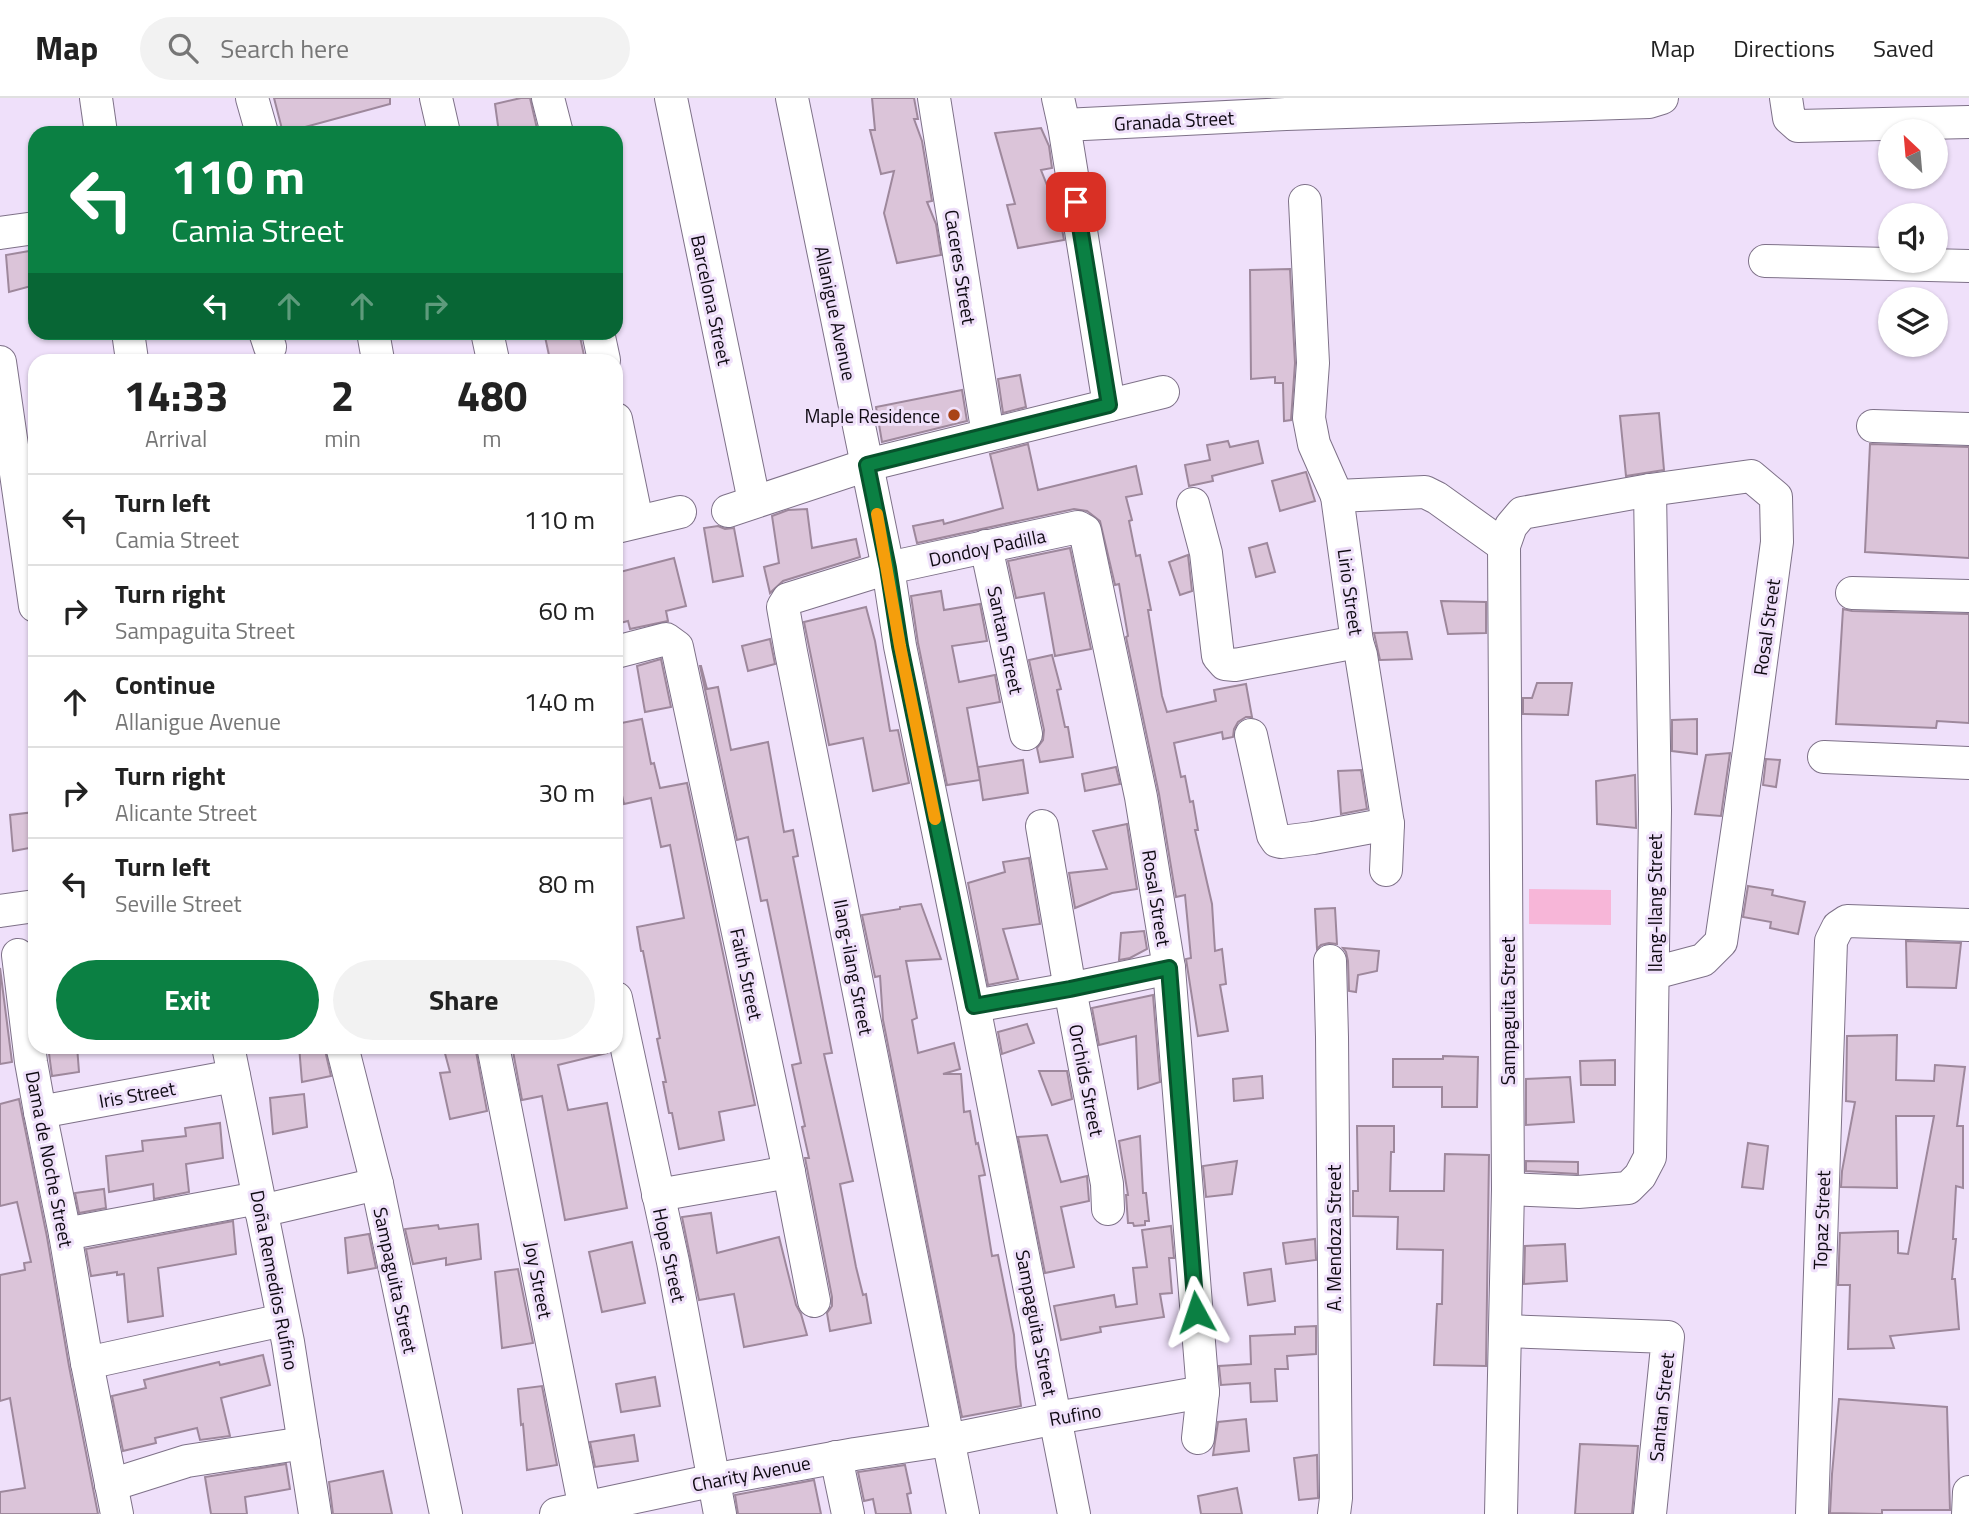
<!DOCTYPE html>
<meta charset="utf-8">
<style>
body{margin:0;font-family:"Titillium Web",sans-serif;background:#f2f2f2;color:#222;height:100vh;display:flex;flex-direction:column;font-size:26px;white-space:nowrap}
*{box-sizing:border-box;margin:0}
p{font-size:23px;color:#767676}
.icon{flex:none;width:38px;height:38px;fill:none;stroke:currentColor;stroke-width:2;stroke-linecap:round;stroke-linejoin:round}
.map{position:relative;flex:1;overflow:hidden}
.panel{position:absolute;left:28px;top:256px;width:595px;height:700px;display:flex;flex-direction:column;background:#fff;border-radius:21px;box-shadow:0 2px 5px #0004}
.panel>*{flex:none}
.hud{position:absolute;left:28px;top:28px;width:595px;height:214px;border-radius:21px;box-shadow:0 2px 5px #0004;background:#0b8043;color:#fff;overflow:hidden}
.needle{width:46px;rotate:334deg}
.controls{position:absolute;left:1878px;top:21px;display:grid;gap:14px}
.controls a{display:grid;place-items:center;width:70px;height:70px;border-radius:50%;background:#fff;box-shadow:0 2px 5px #0004;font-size:35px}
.pin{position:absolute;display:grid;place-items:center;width:60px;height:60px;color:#fff;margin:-30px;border-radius:14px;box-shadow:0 4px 10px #0006}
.me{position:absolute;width:77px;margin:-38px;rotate:355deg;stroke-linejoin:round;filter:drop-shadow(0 0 5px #0008)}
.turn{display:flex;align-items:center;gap:24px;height:147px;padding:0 28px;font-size:32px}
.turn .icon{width:91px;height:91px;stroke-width:2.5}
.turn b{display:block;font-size:49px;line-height:60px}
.lanes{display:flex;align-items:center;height:66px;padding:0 28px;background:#0003;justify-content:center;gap:35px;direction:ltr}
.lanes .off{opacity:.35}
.eta{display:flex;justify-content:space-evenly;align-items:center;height:119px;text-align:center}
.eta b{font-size:42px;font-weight:700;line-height:49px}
.cta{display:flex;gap:14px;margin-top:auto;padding:14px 28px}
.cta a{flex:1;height:80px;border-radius:42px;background:#0b8043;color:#fff;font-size:28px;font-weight:700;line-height:80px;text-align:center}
.cta a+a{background:#f2f2f2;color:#222}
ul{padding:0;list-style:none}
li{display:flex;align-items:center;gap:21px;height:91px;padding:0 28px;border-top:2px solid #e0e0e0}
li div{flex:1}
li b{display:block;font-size:26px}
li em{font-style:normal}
header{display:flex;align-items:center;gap:42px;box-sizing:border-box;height:98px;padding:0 35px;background:#fff;border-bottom:2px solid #e0e0e0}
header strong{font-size:33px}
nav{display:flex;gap:38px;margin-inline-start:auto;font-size:24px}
.search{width:490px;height:63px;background:#f2f2f2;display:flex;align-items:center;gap:18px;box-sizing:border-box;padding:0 24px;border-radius:38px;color:#767676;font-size:26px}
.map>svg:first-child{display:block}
.green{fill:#f7b6d8}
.building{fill:#dbc4d9;stroke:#9e889c;stroke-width:2}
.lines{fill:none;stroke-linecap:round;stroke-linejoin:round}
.minor-casing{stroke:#7e7188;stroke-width:34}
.minor{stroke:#fff;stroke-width:32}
.route-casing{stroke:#07532c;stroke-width:18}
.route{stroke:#0b8043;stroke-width:12}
.slow{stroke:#f59e0b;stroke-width:12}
.poi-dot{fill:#a94417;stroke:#efe0fa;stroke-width:2.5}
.labels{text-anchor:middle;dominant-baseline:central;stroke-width:6;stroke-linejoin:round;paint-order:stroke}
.street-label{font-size:19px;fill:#0f0a12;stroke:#efe0fa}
.poi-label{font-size:19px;fill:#0f0a12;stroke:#efe0fa;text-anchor:end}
</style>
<header>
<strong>Map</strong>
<div class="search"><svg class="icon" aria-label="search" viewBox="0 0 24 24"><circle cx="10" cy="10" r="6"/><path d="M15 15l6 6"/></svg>Search here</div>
<nav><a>Map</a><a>Directions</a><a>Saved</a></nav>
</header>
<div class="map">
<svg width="1969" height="1416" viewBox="0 0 1969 1416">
<rect width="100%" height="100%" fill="#efe0fa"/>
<polygon class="green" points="1529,791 1611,792 1611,827 1529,826"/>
<g class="building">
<polygon points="274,0 390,0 390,6 283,35"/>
<polygon points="521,0 530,0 538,35 499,35 495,6"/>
<polygon points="872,0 914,0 918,21 914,21 922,43 932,103 927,104 936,126 941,157 897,165 884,115 894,73 881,76 870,32 875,32"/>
<polygon points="1041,30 1049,48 1052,70 1041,72 1060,120 1064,142 1018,150 1007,107 1015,106 995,35"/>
<polygon points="35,152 35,187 9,194 6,157"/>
<polygon points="1290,171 1295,265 1291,322 1284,323 1283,285 1275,285 1275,279 1251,281 1250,172"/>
<polygon points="544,234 579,234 585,262 550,262"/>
<polygon points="1020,277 1026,309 1003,315 998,281"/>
<polygon points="962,292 967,323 882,344 876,309"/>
<polygon points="1659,315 1664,372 1626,378 1620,318"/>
<polygon points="1228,343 1230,349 1258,343 1263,365 1212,378 1213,383 1189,388 1185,367 1210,362 1207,347"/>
<polygon points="1028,346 1038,392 1136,368 1142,396 1126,399 1132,422 1129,423 1136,458 1140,457 1151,512 1148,512 1162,598 1167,614 1216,603 1214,592 1246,586 1252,619 1246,619 1238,624 1234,631 1233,639 1223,641 1222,634 1174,645 1181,679 1185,678 1190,704 1193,703 1198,732 1195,732 1212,806 1215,853 1222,851 1226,886 1220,887 1228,933 1198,938 1186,861 1191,860 1185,797 1176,799 1159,696 1126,539 1128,538 1119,486 1115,487 1100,423 1087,413 1074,411 917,445 913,428 943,422 944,426 1003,410 990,356"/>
<polygon points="1870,346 1969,349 1969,460 1865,454"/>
<polygon points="1306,374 1315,403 1280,413 1272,383"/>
<polygon points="807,411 812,450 856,441 860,459 783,483 770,495 764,469 779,465 772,418 788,412"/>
<polygon points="718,428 725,431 734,430 743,478 713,484 704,430"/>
<polygon points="1267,445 1275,474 1256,479 1249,450"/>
<polygon points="1070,450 1091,551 1055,558 1044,495 1016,500 1008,463"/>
<polygon points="1188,457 1192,493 1180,497 1169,464"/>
<polygon points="674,460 686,508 666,513 668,523 630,531 628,523 616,526 616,475"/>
<polygon points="941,493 944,512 980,506 987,543 952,548 959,584 995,577 1000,604 967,610 980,682 947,687 918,545 911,498"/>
<polygon points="1441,503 1486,504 1486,535 1448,536"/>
<polygon points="866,509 875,543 890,633 898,632 909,685 873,693 863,640 829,647 804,524"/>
<polygon points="1843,511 1852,513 1969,516 1969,625 1937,623 1936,630 1836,626"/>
<polygon points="1407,534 1412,561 1380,562 1374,535"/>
<polygon points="770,541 775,566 748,573 742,548"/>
<polygon points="1052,557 1061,591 1057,592 1065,629 1068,629 1073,659 1040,664 1037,650 1043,642 1044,632 1029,562"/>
<polygon points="661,561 671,609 645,614 637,568"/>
<polygon points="700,568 701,568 707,591 718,589 731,652 768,644 784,734 793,732 798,758 793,759 832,955 824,956 853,1083 840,1086 856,1169 863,1197 866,1196 871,1225 830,1233 827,1215 832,1208 832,1199 805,1060 809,1060 802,1029 805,1028 792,967 801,965 767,802 761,803 748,739 737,742"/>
<polygon points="1537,585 1572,585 1568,617 1523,616 1523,600 1532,600"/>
<polygon points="642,621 651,666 654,665 660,690 687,685 755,1007 719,1014 724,1042 679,1051 672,1015 669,1015 663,984 666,984 657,941 660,940 643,853 641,853 637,829 684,820 670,747 661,749 651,700 624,706 616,672 616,626"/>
<polygon points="1697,621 1697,656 1672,653 1672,622"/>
<polygon points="1730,655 1721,718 1695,716 1706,657"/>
<polygon points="1766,661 1780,662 1776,689 1763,687"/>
<polygon points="1023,662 1028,695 983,702 978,669"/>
<polygon points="1116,669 1120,686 1085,693 1082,676"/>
<polygon points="1361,672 1367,711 1341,716 1338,673"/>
<polygon points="1635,677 1636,730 1597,726 1596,683"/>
<polygon points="35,714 35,749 13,753 10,717"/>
<polygon points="1127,726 1137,791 1112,795 1075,810 1069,775 1107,771 1093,733"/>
<polygon points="1029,760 1040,826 1003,831 1018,881 988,887 968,785 1005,774 1003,764"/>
<polygon points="1748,788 1773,792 1772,797 1805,804 1798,836 1770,830 1771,824 1743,819"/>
<polygon points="921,806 941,861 906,863 917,920 912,922 918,955 954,945 960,971 943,976 961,976 964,1014 970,1013 976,1046 978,1045 985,1077 979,1078 992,1158 998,1157 1014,1237 1016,1269 1021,1308 962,1319 883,922 880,878 875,879 862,817 900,811 900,809"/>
<polygon points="1335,810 1337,846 1329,845 1321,847 1317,851 1315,811"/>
<polygon points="1144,833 1147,851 1130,860 1119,862 1121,835"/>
<polygon points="1906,843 1961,845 1956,890 1907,889"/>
<polygon points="1343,850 1379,853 1377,873 1358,877 1356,894 1349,893 1348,863 1346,854"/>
<polygon points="0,870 12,964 0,966"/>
<polygon points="1153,897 1160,984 1138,991 1136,938 1099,947 1092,910"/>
<polygon points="1027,926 1034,945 1002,956 998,934"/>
<polygon points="1897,937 1896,982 1934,983 1935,967 1965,969 1957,1028 1963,1028 1963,1090 1956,1088 1953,1141 1956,1141 1952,1181 1955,1181 1959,1231 1890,1238 1894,1250 1848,1251 1850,1187 1838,1187 1840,1135 1898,1133 1898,1155 1908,1156 1934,1018 1896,1018 1897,1090 1841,1089 1842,1073 1855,1004 1846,1003 1847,938"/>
<polygon points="48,948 77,948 79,974 52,978"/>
<polygon points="299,948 324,948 331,978 302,984"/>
<polygon points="443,948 475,948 487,1013 450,1021 440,975 450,974"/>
<polygon points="512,948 606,948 607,955 558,967 568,1012 607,1005 627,1110 565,1122 542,998 522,1002"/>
<polygon points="1443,958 1478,959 1477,1009 1442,1009 1442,989 1393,989 1393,961 1443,961"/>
<polygon points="1615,962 1615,987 1581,987 1580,963"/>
<polygon points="1039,973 1067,973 1072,1001 1052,1007"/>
<polygon points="1262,978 1263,1000 1234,1003 1233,981"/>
<polygon points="1570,979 1574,1024 1526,1027 1526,981"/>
<polygon points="304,996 307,1029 273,1036 270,1000"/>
<polygon points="19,1001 47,1139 69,1268 98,1416 0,1416 0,1394 25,1390 10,1300 0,1303 0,1177 25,1172 24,1165 31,1164 17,1104 0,1108 0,1006"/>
<polygon points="220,1025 223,1060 186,1066 189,1094 154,1101 153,1086 109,1094 106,1058 143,1053 142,1043 186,1038 185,1030"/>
<polygon points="1357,1028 1394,1028 1394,1054 1391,1054 1390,1093 1444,1093 1445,1056 1489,1057 1486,1268 1434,1267 1437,1206 1442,1206 1443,1152 1397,1151 1398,1119 1353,1118 1353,1093 1358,1093"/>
<polygon points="1047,1037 1061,1084 1087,1078 1089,1103 1061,1109 1074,1169 1045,1175 1018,1039"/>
<polygon points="1140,1038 1143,1095 1146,1095 1149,1123 1145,1123 1145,1127 1134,1128 1133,1125 1128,1125 1126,1097 1128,1097 1119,1043"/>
<polygon points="1748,1045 1768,1048 1763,1091 1742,1089"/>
<polygon points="1237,1063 1232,1096 1206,1099 1203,1068"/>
<polygon points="1526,1063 1578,1064 1578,1076 1526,1073"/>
<polygon points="104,1091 106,1110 79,1115 75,1095"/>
<polygon points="711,1115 717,1155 779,1139 796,1207 801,1216 807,1237 744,1249 734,1196 699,1202 682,1119"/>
<polygon points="233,1123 236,1156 158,1170 163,1218 128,1224 124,1176 117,1177 117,1174 91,1178 86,1151"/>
<polygon points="478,1126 481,1161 446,1167 446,1160 413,1166 405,1131 438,1127 439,1131"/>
<polygon points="1171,1128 1174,1160 1169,1160 1172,1195 1160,1196 1164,1219 1100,1229 1101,1234 1061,1242 1054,1208 1114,1197 1116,1209 1137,1206 1133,1170 1147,1169 1142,1132"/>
<polygon points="369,1136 376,1170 348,1175 345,1140"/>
<polygon points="1315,1141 1316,1162 1286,1166 1283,1145"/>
<polygon points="632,1144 645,1205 602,1214 589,1154"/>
<polygon points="1565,1146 1567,1183 1524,1186 1525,1148"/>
<polygon points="518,1171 533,1245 502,1250 495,1174"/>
<polygon points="1271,1171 1275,1203 1248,1207 1244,1175"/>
<polygon points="1316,1228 1316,1256 1287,1258 1288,1271 1275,1271 1277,1303 1251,1304 1250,1285 1221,1287 1219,1268 1251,1266 1250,1238 1295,1236 1295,1229"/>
<polygon points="263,1257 270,1287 221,1300 230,1338 200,1342 197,1330 155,1340 156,1345 123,1353 112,1298 146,1290 144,1282 219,1264 220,1267"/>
<polygon points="655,1279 660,1308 621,1314 616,1286"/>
<polygon points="542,1288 557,1367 527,1372 523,1326 521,1327 518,1291"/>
<polygon points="1839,1301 1947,1309 1950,1412 1882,1412 1882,1416 1830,1415 1832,1376"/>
<polygon points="1246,1321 1249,1353 1213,1357 1218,1324"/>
<polygon points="634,1337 638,1363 595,1369 590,1344"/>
<polygon points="1580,1346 1638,1348 1632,1416 1575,1416"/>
<polygon points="1317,1357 1318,1400 1299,1402 1294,1360"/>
<polygon points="286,1366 290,1391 245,1399 247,1416 211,1416 205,1379"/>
<polygon points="905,1367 911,1395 907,1396 911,1416 876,1416 873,1401 864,1403 858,1374"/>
<polygon points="383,1373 392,1416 333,1416 329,1384"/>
<polygon points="814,1382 821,1416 738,1416 735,1397"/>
<polygon points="1237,1390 1242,1416 1201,1416 1198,1398"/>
</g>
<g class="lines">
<defs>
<g id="minor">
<polyline points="96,0 101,35"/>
<polyline points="252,0 262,35"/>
<polyline points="436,0 444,35"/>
<polyline points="548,0 557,35"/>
<polyline points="671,0 754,403"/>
<polyline points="792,0 867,367 888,470 900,548 974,908 1074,1416"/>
<polyline points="934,0 988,337"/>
<polyline points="1058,0 1064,27 1109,307"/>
<polyline points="1786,0 1789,20 1798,28 1969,24"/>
<polyline points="1064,27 1286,16 1649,4 1662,0"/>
<polyline points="1305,103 1313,265 1309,320 1314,346 1337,398"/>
<polyline points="0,135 35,130"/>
<polyline points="1765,163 1969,168"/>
<polyline points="128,234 132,262"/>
<polyline points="265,234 270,249"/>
<polyline points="373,234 378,262"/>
<polyline points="487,234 493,262"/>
<polyline points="598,234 604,262"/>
<polyline points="0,264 35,508"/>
<polyline points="616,321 637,423"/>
<polyline points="1873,328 1969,331"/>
<polyline points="1193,406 1206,455 1218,558 1225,566 1235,567 1357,544"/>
<polyline points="728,413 867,367 1163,294"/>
<polyline points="617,429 680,414"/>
<polyline points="986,448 1026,636"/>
<polyline points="1852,495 1969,498"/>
<polyline points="616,554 666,541 677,549 786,1059 814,1203"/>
<polyline points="1251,637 1273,737 1277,743 1281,744 1313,740 1388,726"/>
<polyline points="1824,659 1969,665"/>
<polyline points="1042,728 1070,891 1107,1086 1108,1111"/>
<polyline points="1386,772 1388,726 1361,557 1357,544 1337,398 1425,394 1437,400 1504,448"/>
<polyline points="0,813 35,808"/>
<polyline points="18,857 31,964 40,1014 65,1136 87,1265 117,1416"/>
<polyline points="1330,863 1332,939 1336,1400 1334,1416"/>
<polyline points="616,900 673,1164 720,1416"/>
<polyline points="974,908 1070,891 1169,870"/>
<polyline points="228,948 288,1244 315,1416"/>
<polyline points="342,948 377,1086 446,1416"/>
<polyline points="493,948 586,1416"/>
<polyline points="40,1014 234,978"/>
<polyline points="1508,1091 1578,1094 1628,1090 1640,1078 1650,1059 1655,712 1650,392"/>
<polyline points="658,1097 789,1074"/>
<polyline points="261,1113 377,1086"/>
<polyline points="65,1136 258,1100"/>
<polyline points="1505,1233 1668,1239 1650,1416"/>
<polyline points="87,1265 283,1222"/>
<polyline points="836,1359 848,1416"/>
<polyline points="111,1387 187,1363 304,1345"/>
<polyline points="556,1416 734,1378 855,1356 948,1342 1056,1320 1203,1294"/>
<polyline points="963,1416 791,554 783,509 788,501 888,470 1078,429 1085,433 1141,699 1169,870 1203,1294 1198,1340"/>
<polyline points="1501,1416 1508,1091 1504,448 1511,428 1522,415 1650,392 1751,378 1776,399 1777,444 1750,646 1721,844 1703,862 1654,875"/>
<polyline points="1812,1416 1831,843 1838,829 1847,823 1969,827"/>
<polyline points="1968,1416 1969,1394"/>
</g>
</defs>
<use href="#minor" class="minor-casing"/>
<use href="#minor" class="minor"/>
</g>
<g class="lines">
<defs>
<polyline id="route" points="1076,104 1109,307 867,367 888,470 900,548 974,908 1070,891 1169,870 1196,1214"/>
</defs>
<use href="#route" class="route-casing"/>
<use href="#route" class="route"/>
<polyline class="slow" points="877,416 900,548 935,721"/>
</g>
<circle class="poi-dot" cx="954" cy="317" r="7"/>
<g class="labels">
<g class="street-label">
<text transform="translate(1174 22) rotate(-3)">Granada Street</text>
<text transform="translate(961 169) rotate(81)">Caceres Street</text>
<text transform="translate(712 202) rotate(78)">Barcelona Street</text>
<text transform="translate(836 215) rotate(78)">Allanigue Avenue</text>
<text transform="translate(987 449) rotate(-12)">Dondoy Padilla</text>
<text transform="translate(1351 494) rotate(82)">Lirio Street</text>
<text transform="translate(1766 529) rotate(-82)">Rosal Street</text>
<text transform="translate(1006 542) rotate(78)">Santan Street</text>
<text transform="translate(1157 800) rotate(81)">Rosal Street</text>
<text transform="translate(1654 805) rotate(-90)">Ilang-Ilang Street</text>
<text transform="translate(854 869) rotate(79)">Ilang-ilang Street</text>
<text transform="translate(747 876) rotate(78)">Faith Street</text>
<text transform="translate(1507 913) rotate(-90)">Sampaguita Street</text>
<text transform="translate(1087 982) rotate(79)">Orchids Street</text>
<text transform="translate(137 996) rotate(-10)">Iris Street</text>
<text transform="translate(50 1061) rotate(79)">Dama de Noche Street</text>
<text transform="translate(1821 1122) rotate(-88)">Topaz Street</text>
<text transform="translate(1333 1140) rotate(-90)">A. Mendoza Street</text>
<text transform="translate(670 1157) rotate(78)">Hope Street</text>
<text transform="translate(275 1182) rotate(79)">Doña Remedios Rufino</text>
<text transform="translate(396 1182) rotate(78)">Sampaguita Street</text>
<text transform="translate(539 1182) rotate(79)">Joy Street</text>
<text transform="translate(1037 1225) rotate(79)">Sampaguita Street</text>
<text transform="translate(1661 1309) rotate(-84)">Santan Street</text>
<text transform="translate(1075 1316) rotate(-10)">Rufino</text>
<text transform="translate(751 1375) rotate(-11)">Charity Avenue</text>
</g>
<g class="poi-label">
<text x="940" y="317">Maple Residence</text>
</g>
</g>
</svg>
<div class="controls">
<a><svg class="needle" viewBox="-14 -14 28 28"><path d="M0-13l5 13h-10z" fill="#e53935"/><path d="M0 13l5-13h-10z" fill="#767676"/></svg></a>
<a><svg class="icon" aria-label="sound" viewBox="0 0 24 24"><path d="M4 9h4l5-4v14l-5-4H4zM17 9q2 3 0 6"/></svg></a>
<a><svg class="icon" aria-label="layers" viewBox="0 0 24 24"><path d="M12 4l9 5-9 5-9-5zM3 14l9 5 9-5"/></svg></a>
</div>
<div class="pin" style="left:1076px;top:104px;background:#d93025"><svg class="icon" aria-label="arrive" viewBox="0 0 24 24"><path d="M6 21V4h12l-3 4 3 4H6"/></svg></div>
<svg class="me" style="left:1196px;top:1214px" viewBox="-20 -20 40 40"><path d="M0-17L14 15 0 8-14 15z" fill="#0b8043" stroke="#fff" stroke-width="4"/></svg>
<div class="hud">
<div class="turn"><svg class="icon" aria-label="left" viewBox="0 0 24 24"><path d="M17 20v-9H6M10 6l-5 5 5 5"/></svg><div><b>110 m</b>Camia Street</div></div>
<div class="lanes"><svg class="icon" aria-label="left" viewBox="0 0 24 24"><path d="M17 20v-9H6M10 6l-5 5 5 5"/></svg><svg class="icon off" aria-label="ahead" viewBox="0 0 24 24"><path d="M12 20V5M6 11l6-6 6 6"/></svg><svg class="icon off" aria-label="ahead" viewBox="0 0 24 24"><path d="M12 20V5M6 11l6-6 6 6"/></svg><svg class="icon off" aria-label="right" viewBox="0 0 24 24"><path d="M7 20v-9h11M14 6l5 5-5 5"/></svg></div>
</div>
<section class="panel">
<div class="eta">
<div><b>14:33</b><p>Arrival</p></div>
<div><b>2</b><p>min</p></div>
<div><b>480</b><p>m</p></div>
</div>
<ul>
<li><svg class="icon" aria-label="left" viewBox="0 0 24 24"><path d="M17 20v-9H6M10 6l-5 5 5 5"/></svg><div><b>Turn left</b><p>Camia Street</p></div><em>110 m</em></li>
<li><svg class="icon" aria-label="right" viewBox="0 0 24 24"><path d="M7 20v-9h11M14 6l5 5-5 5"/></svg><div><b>Turn right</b><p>Sampaguita Street</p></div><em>60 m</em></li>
<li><svg class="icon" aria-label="ahead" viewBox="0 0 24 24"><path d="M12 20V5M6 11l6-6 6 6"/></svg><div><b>Continue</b><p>Allanigue Avenue</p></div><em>140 m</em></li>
<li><svg class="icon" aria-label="right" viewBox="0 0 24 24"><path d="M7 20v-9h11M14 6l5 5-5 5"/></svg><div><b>Turn right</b><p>Alicante Street</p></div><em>30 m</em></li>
<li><svg class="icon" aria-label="left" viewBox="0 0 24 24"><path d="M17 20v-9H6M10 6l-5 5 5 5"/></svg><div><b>Turn left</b><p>Seville Street</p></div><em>80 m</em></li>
</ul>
<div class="cta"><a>Exit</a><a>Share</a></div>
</section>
</div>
